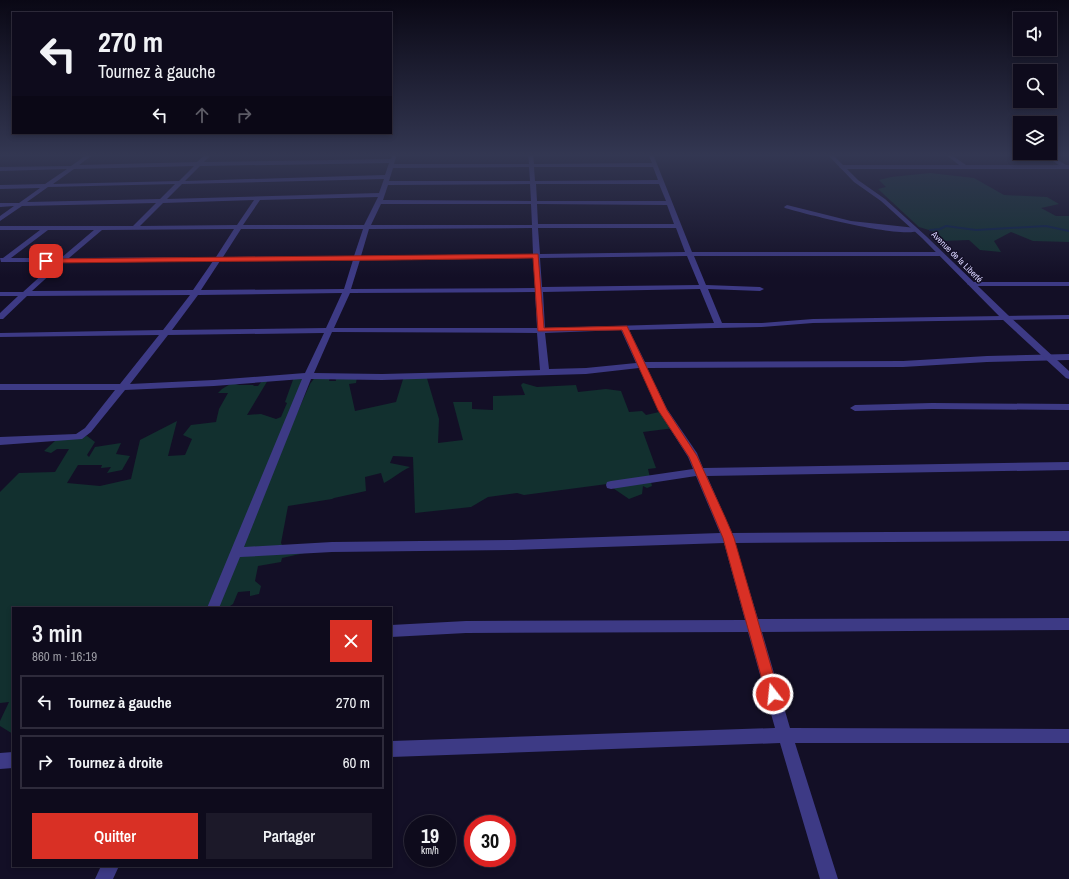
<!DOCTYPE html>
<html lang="fr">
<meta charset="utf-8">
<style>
body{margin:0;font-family:"Archivo Narrow",sans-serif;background:#1c1929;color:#f1f3f6;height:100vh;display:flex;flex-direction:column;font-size:15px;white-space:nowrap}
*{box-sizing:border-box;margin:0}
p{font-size:13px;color:#9b9ba3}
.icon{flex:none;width:22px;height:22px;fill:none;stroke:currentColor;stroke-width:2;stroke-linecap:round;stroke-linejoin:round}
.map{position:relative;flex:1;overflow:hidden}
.side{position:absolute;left:12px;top:607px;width:380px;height:260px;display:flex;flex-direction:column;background:#0e0b1c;border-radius:0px;box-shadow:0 2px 6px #0003,0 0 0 1px #2e2b3b}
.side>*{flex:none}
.hud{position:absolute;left:12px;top:12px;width:380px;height:122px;border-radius:0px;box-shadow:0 2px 6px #0003,0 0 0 1px #2e2b3b;background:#0e0b1c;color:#f1f3f6;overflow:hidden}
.tools{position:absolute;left:1013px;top:12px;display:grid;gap:8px}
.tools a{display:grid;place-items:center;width:44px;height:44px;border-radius:0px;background:#0e0b1c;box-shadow:0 2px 6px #0003,0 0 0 1px #2e2b3b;font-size:20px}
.speed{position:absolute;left:404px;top:815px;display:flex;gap:8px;font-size:20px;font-weight:700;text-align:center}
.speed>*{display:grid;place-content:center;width:52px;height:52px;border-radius:50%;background:#0e0b1c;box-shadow:0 2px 6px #0003,0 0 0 1px #2e2b3b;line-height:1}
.speed small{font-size:10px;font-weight:400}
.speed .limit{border:6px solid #d22;background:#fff;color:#111}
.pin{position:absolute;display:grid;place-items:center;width:34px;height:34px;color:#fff;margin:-17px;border-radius:8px;box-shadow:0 2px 6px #0006}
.me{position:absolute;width:44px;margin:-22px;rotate:344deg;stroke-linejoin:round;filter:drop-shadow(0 0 3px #0008)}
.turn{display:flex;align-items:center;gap:14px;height:84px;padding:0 20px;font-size:18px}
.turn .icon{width:52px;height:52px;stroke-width:2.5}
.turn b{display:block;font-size:28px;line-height:34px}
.lanes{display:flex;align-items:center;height:38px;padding:0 20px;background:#0003;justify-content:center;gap:20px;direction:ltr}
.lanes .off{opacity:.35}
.round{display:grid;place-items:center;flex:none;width:42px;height:42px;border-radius:0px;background:#1c1929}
.headline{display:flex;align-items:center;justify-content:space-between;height:68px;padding:0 20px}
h1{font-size:24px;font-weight:600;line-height:30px}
.cta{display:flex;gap:8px;margin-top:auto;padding:8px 20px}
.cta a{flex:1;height:46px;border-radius:0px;background:#d93025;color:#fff;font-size:16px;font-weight:600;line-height:46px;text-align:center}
.cta a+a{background:#1c1929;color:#f1f3f6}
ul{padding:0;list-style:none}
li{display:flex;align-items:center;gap:12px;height:54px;margin:0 8px 6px;padding:0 12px;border:2px solid #2e2b3b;border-radius:0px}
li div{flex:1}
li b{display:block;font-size:15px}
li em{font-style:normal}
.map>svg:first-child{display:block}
.green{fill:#12302f}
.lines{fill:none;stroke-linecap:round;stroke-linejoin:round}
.stream{stroke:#0c2248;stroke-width:2}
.minor{fill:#3d3a85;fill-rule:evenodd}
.tertiary{fill:#3d3a85;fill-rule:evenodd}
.route{fill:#d93025;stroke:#8d1f18}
.labels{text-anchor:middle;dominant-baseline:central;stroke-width:3;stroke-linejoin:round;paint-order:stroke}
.far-street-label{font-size:9px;fill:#d9d4ff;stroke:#130f26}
</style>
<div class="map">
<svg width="1069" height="879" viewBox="0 0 1069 879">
<rect width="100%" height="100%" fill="#130f26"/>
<g class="green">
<polygon points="930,173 974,178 1004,195 1047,197 1059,204 1041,208 1056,216 1069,216 1069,242 1033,241 1011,232 994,241 1001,252 980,250 969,240 942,241 932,231 919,227 878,189 886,187 879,180 891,177"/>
<path d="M426 375 439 419 438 443 463 440 453 402H472V409L493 410V396L525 395 521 385 523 383 537 387 576 385 578 392 606 389 621 391 629 412 642 411 646 415 668 410 674 428 643 432 656 468 648 469 652 486 647 488 643 486 642 494 629 499 607 484 524 495 517 493 488 497 471 507 415 513 413 457 393 456 390 463 410 467C399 472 394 478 384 483L381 473 365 477 366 491 334 498 332 499 288 506 281 543 285 551 318 550 282 558 281 562 258 566 255 581 261 586 259 594 250 596V591L238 592 233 604 227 608H13V734L0 726V721L9 702 0 703V492L19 473 55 472 69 449H57L51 453 44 451 56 440 87 436 95 442 87 455 89 457 95 447 121 443 116 454 130 456 122 470 107 473 111 467 101 468 102 465H78L67 483 100 486 131 479 140 440 177 421 168 456 185 455 192 439 183 435 191 425 216 422 219 409 228 393H218L222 389 232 383 239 385H253L254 386H258L262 381 268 380 247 415 261 414 276 419 281 417 287 403 285 402 294 377 306 376 289 431 310 384 316 376 330 377 329 381H336L335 376 357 377 356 383 349 384 355 411 396 402 404 376Z"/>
</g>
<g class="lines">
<polyline class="stream" points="930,230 940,229 946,226 976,230 1046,226 1069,231"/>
<g class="minor">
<path d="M88 154H94L79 165 197 162 206 154H212L204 162 391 159 393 154H397L394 164H529L528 154H533L534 164 652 163 648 154H653L692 252H941L944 254 941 256H694L706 285 760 287 764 289 760 291 708 289 722 323H762L813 319 1069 315V319L813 323 762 327 629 330 645 362 903 361 987 356 1069 354V360L987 362 903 367 647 368 667 409 697 453 703 468 1069 462V470L707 476 732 533 1069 531V541L735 543 758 619 1069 618V630L762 632 790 728 1069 729V743H795L838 879H820L780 743 391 757V741L775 728 748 632 466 633 391 637V625L466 621 745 620 724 543 513 550 332 552 240 557 219 608H207L302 379 214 386 125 390 91 432 82 439 0 445V437L76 434 85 428 115 390H0V384H120L159 335 0 337V333L163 330 190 295 27 296 3 319H0V313L18 296H0V292H23L56 262H1L0 258H3L40 230H0V226H133L156 203 22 206 0 221V216L14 206 0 207V203H19L40 188 0 189V185L45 184 67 169 0 171V167L71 166ZM389 163 385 175 185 181 200 166ZM194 166 179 181 53 184 74 169ZM529 167 530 181H389L393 168ZM534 167H653L658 180 535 181ZM384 179 379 193 167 199 182 184ZM175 184 160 199 27 202 48 187ZM530 184 531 201 383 200 388 185ZM536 184H659L666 201H537ZM378 197 364 225H243L260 200ZM254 200 237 225 140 226 163 203ZM381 204H531L532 225H371ZM537 204 667 205 674 224H538ZM532 228 533 254 361 256 369 229ZM538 228H676L685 252 540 254ZM234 229 216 257 69 258 102 230ZM241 229H363L354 256 223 257ZM48 230H94L61 258H11ZM687 256 699 285 542 287 540 258ZM533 258 535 288 351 289 360 260ZM353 260 344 289 201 290 220 261ZM213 261 193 290 32 291 64 262ZM700 289 714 323 545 328 543 292ZM535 292 537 328H334L350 293ZM342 293 326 328 172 330 198 295ZM621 330 636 363 586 368 549 369 545 333ZM332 332 537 333 540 370 382 374 314 373ZM324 333 305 373 214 380 130 384 168 335ZM639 368 658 410 688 457 693 469 611 481 607 482 606 485 607 488 611 489 696 476 720 533 513 540 332 542 244 547 311 379 382 380 586 374Z"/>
<polygon points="945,154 950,154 966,165 1059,165 1042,154 1048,154 1066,165 1069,165 1069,169 842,169 839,167 842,165 959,165"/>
<path d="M787 205 851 221 916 228 919 230C906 240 805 214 785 208L784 207Z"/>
<polygon points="968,282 1069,282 1069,286 971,286 967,284"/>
<polygon points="932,403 1069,404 1069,410 932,409 855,411 850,408 855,405"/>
<polygon points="13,752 13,768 0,769 0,753"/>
<polygon points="101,866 119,866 113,879 95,879"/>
</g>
<polygon class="tertiary" points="827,154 832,154 858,180 885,199 926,236 1008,315 1069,371 1069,379 1066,378 1002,319 922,238 881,201 854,182"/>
</g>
<linearGradient id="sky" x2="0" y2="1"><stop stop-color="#0a0815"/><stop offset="0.56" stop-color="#333752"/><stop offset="1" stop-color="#333752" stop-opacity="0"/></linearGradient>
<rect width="1069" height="277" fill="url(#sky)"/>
<path class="route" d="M538 254 544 328 627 326 667 410 697 456 725 517 734 538 779 694 777 699 773 701 768 699 766 694 723 538 689 457 658 410 622 330 538 331 533 258C371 261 209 261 46 263L43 261 46 259Z"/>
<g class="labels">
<g class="far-street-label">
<text transform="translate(957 257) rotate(45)">Avenue de la Liberté</text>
</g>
</g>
</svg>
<div class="tools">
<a><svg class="icon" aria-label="sound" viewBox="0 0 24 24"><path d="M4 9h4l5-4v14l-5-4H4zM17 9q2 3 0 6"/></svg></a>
<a><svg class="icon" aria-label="search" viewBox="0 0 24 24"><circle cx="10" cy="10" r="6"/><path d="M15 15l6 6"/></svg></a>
<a><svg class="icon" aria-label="layers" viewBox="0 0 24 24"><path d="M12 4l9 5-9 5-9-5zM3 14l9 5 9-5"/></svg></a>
</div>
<div class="speed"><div>19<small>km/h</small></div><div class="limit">30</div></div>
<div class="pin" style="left:46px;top:261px;background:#d93025"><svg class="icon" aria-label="arrive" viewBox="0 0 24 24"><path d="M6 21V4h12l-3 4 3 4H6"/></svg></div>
<svg class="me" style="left:773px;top:694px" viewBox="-20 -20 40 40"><circle r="17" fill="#d93025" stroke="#fff" stroke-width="3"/><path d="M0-11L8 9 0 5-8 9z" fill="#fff"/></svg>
<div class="hud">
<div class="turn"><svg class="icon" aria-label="left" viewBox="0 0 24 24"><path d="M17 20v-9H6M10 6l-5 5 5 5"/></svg><div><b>270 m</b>Tournez à gauche</div></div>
<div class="lanes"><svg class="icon" aria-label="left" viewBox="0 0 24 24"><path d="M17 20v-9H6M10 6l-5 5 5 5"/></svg><svg class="icon off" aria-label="ahead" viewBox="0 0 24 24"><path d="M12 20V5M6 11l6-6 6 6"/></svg><svg class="icon off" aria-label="right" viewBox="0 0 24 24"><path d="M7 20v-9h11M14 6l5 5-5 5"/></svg></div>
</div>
<section class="side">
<div class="headline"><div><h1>3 min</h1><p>860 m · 16:19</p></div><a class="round" style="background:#d93025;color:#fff"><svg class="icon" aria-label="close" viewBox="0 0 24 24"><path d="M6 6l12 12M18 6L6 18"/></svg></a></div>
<ul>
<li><svg class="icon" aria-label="left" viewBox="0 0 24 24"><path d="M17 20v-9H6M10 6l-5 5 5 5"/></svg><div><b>Tournez à gauche</b></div><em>270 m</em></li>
<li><svg class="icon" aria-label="right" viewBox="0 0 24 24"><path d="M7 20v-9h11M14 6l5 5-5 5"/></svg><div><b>Tournez à droite</b></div><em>60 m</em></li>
</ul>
<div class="cta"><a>Quitter</a><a>Partager</a></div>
</section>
</div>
